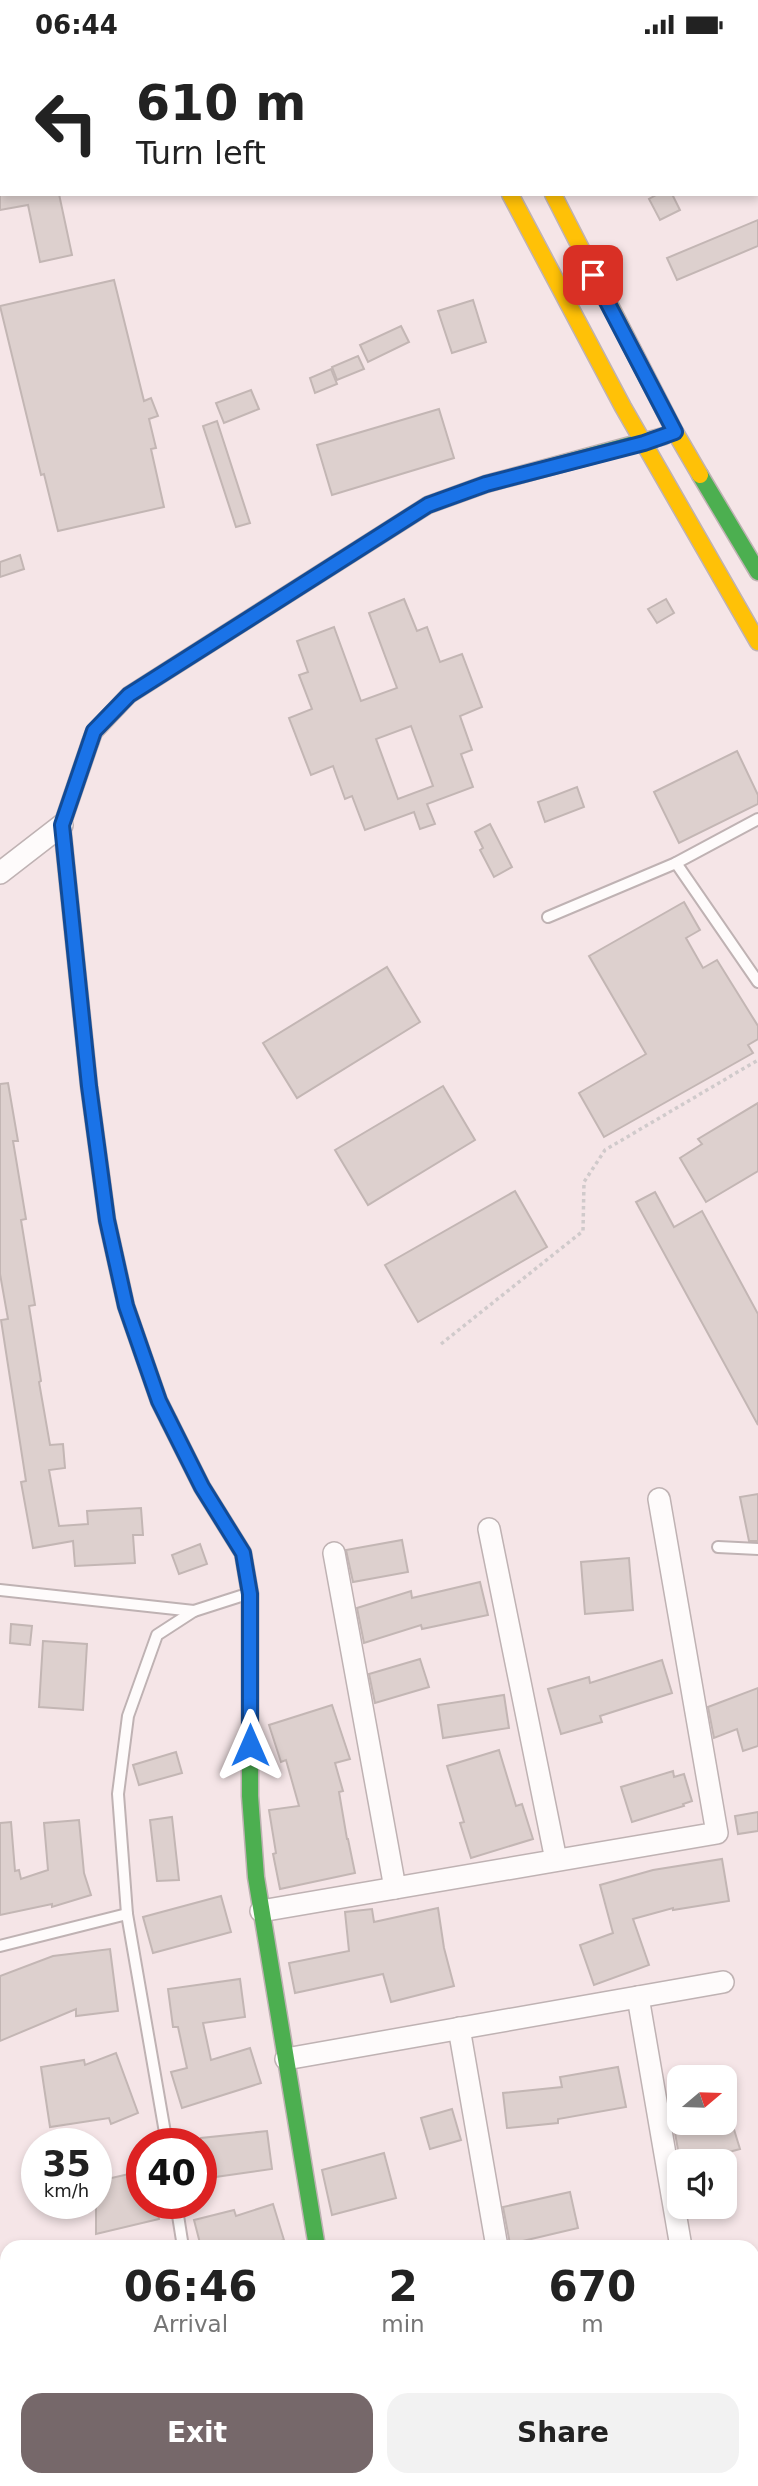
<!DOCTYPE html>
<style>
body{margin:0;font-family:"DejaVu Sans",sans-serif;background:#f2f2f2;color:#222;height:100vh;display:flex;flex-direction:column;font-size:26px;white-space:nowrap}
*{box-sizing:border-box;margin:0}
p{font-size:23px;color:#767676}
.icon{flex:none;width:38px;height:38px;fill:none;stroke:currentColor;stroke-width:2;stroke-linecap:round;stroke-linejoin:round}
.map{position:relative;flex:1;overflow:hidden}
.side{position:absolute;left:0px;top:2191px;width:760px;height:247px;display:flex;flex-direction:column;background:#fff;border-radius:21px 21px 0 0;box-shadow:0 4px 10px #0003}
.side>*{flex:none}
.top-card{position:absolute;left:0px;top:0px;width:760px;height:147px;box-shadow:0 4px 10px #0003;background:#fff;color:#222;overflow:hidden}
.needle{width:46px;rotate:71deg}
.controls{position:absolute;left:667px;top:2016px;display:grid;gap:14px}
.controls a{display:grid;place-items:center;width:70px;height:70px;border-radius:14px;background:#fff;box-shadow:0 4px 10px #0003;font-size:35px}
.speed{position:absolute;left:21px;top:2079px;display:flex;gap:14px;font-size:35px;font-weight:700;text-align:center}
.speed>*{display:grid;place-content:center;width:91px;height:91px;border-radius:50%;background:#fff;box-shadow:0 4px 10px #0003;line-height:1}
.speed small{font-size:18px;font-weight:400}
.speed .limit{border:10px solid #d22;background:#fff;color:#111}
.pin{position:absolute;display:grid;place-items:center;width:60px;height:60px;color:#fff;margin:-30px;border-radius:14px;box-shadow:0 4px 10px #0006}
.me{position:absolute;width:77px;margin:-38px;rotate:0deg;stroke-linejoin:round;filter:drop-shadow(0 0 5px #0008)}
.turn{display:flex;align-items:center;gap:24px;height:147px;padding:0 21px;font-size:32px}
.turn .icon{width:91px;height:91px;stroke-width:2.5}
.turn b{display:block;font-size:49px;line-height:60px}
.eta{display:flex;justify-content:space-evenly;align-items:center;height:119px;text-align:center}
.eta b{font-size:42px;font-weight:700;line-height:49px}
.action{display:flex;gap:14px;margin-top:auto;padding:14px 21px}
.action a{flex:1;height:80px;border-radius:21px;background:#76686a;color:#fff;font-size:28px;font-weight:700;line-height:80px;text-align:center}
.action a+a{background:#f2f2f2;color:#222}
.status{display:flex;justify-content:space-between;align-items:center;height:49px;padding:0 35px;background:#fff;direction:ltr}
.status svg{height:19px;fill:currentColor}
.map>svg:first-child{display:block}
.building{fill:#ddd0ce;stroke:#c3b6b4;stroke-width:2;fill-rule:evenodd}
.lines{fill:none;stroke-linecap:round;stroke-linejoin:round}
.lane-casing{stroke:#bfb2b3;stroke-width:14}
.street-casing{stroke:#bfb2b3;stroke-width:24}
.fast-casing{stroke:#bfb2b3;stroke-width:19}
.slow-casing{stroke:#bfb2b3;stroke-width:19}
.jam-casing{stroke:#bfb2b3;stroke-width:19}
.path{stroke:#d0cacb;stroke-width:3.5;stroke-dasharray:3.5 3.5;stroke-linecap:butt}
.lane{stroke:#fefbfb;stroke-width:10}
.street{stroke:#fefbfb;stroke-width:21}
.fast{stroke:#4caf50;stroke-width:16}
.slow{stroke:#ffc107;stroke-width:16}
.jam{stroke:#c62828;stroke-width:16}
.route-casing{stroke:#114b97;stroke-width:18}
.route{stroke:#1a73e8;stroke-width:12}
</style>
<div class="status"><b>06:44</b><svg viewBox="0 0 49 12"><path d="M0 12V9h3v3zM5 12V6h3v6zM10 12V3h3v9zM15 12V0h3v12zM26 1h20v11H26zM47 4h2v5h-2z"/></svg></div>
<div class="map">
<svg width="758" height="2437" viewBox="0 0 758 2437">
<rect width="100%" height="100%" fill="#f5e5e7"/>
<g class="building">
<polygon points="0,145 59,145 72,206 40,213 28,156 0,161"/>
<polygon points="658,145 672,145 680,161 660,171 649,150"/>
<polygon points="758,171 758,197 677,231 667,209"/>
<polygon points="114,231 144,352 151,349 158,367 149,370 156,399 151,400 164,458 58,482 44,425 41,426 0,257"/>
<polygon points="473,251 486,293 452,304 438,262"/>
<polygon points="401,277 409,293 368,313 360,296"/>
<polygon points="358,307 364,320 337,331 332,318"/>
<polygon points="331,320 337,335 315,344 310,329"/>
<polygon points="251,341 259,360 224,374 216,354"/>
<polygon points="439,360 454,409 332,446 317,396"/>
<polygon points="217,372 250,474 236,478 203,377"/>
<polygon points="20,506 24,520 0,528 0,513"/>
<path d="M404 550 417 582 427 578 440 613 462 605 482 658 460 667 472 701 461 705 473 738 427 755 435 775 420 780 414 763 365 781 352 747 345 750 333 717 311 726 289 669 312 660 299 626 308 623 297 592 334 578 361 652 397 639 369 564ZM411 677 433 737 398 750 376 690Z"/>
<polygon points="666,550 674,564 657,574 648,560"/>
<polygon points="737,702 758,746 758,755 679,794 654,743"/>
<polygon points="577,738 584,758 545,773 538,753"/>
<polygon points="490,775 512,818 494,828 480,801 483,799 475,783"/>
<polygon points="684,853 700,881 686,889 703,919 717,911 758,977 758,990 748,996 753,1004 604,1088 579,1044 646,1005 589,907"/>
<polygon points="387,918 420,973 297,1049 263,994"/>
<polygon points="8,1034 18,1092 13,1092 26,1170 21,1171 35,1256 29,1257 41,1332 39,1333 50,1396 63,1395 65,1419 49,1421 59,1477 88,1475 87,1462 141,1459 143,1486 133,1486 135,1514 75,1517 73,1492 33,1499 21,1433 26,1432 1,1271 8,1270 0,1225 0,1035"/>
<polygon points="443,1037 475,1091 368,1156 335,1101"/>
<polygon points="758,1054 758,1122 706,1153 680,1109 702,1095 698,1090"/>
<polygon points="515,1142 547,1198 418,1273 385,1216"/>
<polygon points="655,1143 674,1178 702,1162 758,1265 758,1376 636,1153"/>
<polygon points="758,1445 758,1492 749,1492 740,1448"/>
<polygon points="402,1491 408,1523 353,1533 346,1501"/>
<polygon points="200,1495 207,1515 179,1525 172,1506"/>
<polygon points="629,1509 633,1561 585,1565 581,1513"/>
<polygon points="480,1533 488,1566 422,1580 421,1576 364,1594 357,1559 411,1542 412,1549"/>
<polygon points="11,1575 32,1577 30,1596 10,1594"/>
<polygon points="43,1592 87,1595 83,1661 39,1658"/>
<polygon points="420,1610 429,1638 375,1654 369,1625"/>
<polygon points="662,1611 672,1644 600,1667 602,1673 561,1685 548,1640 589,1628 590,1634"/>
<polygon points="758,1639 758,1697 743,1702 737,1680 714,1689 708,1658"/>
<polygon points="504,1646 509,1679 443,1689 438,1656"/>
<polygon points="332,1656 350,1710 335,1714 343,1742 339,1743 347,1790 348,1790 355,1824 280,1840 273,1805 276,1804 269,1761 299,1757 286,1711 281,1713 269,1676"/>
<polygon points="499,1701 516,1757 522,1755 533,1790 471,1809 460,1774 464,1773 447,1717"/>
<polygon points="176,1703 182,1724 139,1736 133,1716"/>
<polygon points="673,1722 674,1728 684,1725 692,1752 683,1755 684,1757 632,1773 621,1738"/>
<polygon points="758,1763 758,1782 738,1785 735,1767"/>
<polygon points="172,1768 179,1831 157,1832 150,1771"/>
<polygon points="79,1771 84,1824 91,1846 52,1858 52,1855 0,1866 0,1774 11,1773 15,1822 19,1821 21,1830 48,1821 44,1774"/>
<polygon points="722,1810 729,1852 673,1861 673,1859 633,1870 649,1916 594,1936 580,1896 613,1884 600,1836 653,1821"/>
<polygon points="221,1847 231,1883 153,1904 143,1868"/>
<polygon points="438,1859 444,1899 454,1937 391,1953 383,1925 295,1944 289,1914 349,1902 345,1863 372,1860 374,1873"/>
<polygon points="110,1900 118,1962 76,1967 76,1960 0,1992 0,1927 53,1907"/>
<polygon points="240,1930 245,1968 203,1974 211,2011 250,1999 261,2034 182,2059 171,2023 187,2019 178,1978 173,1978 168,1940"/>
<polygon points="116,2004 138,2064 111,2075 109,2069 50,2078 41,2018 84,2011 85,2016"/>
<polygon points="618,2018 626,2058 558,2070 558,2074 507,2079 503,2044 562,2038 560,2028"/>
<polygon points="452,2060 461,2091 430,2100 421,2069"/>
<polygon points="712,2074 732,2074 740,2100 696,2112 680,2112 675,2084"/>
<polygon points="267,2082 272,2120 201,2130 201,2089"/>
<polygon points="384,2104 396,2149 332,2166 322,2121"/>
<polygon points="142,2122 142,2154 156,2154 159,2170 96,2185 96,2137 108,2137 107,2130"/>
<polygon points="570,2143 578,2179 510,2195 503,2158"/>
<polygon points="273,2155 284,2191 262,2198 201,2198 194,2171 234,2161 236,2167"/>
</g>
<g class="lines">
<defs>
<g id="lane">
<polyline points="676,814 758,770"/>
<polyline points="548,868 676,814 758,933"/>
<polyline points="718,1498 758,1500"/>
<polyline points="0,1541 194,1562"/>
<polyline points="0,1897 127,1865"/>
<polyline points="167,2095 127,1865 118,1745 128,1667 157,1586 194,1562 247,1545"/>
<polyline points="176,2154 183,2198"/>
<polyline points="0,2330 7,2329"/>
</g>
<g id="street">
<polyline points="654,2 658,0"/>
<polyline points="0,824 62,776"/>
<polyline points="489,1480 556,1811"/>
<polyline points="334,1504 395,1839"/>
<polyline points="261,1862 717,1784 659,1450"/>
<polyline points="638,1948 681,2198"/>
<polyline points="459,1979 497,2198"/>
<polyline points="286,2010 723,1933"/>
<polyline points="359,2431 360,2437"/>
</g>
<g id="fast">
<polyline points="502,0 503,2"/>
<polyline points="700,426 758,523"/>
<polyline points="428,456 486,435 664,387"/>
<polyline points="90,694 62,776 89,1037 107,1171 126,1257 159,1352 169,1372"/>
<polyline points="250,1686 250,1747 256,1828 317,2198"/>
</g>
<g id="slow">
<polyline points="452,0 452,2"/>
<polyline points="510,145 623,358 758,593"/>
<polyline points="553,145 675,383 700,426"/>
<polyline points="90,694 94,683 129,646 428,456"/>
</g>
<polyline id="jam" points="169,1372 202,1438 243,1504 250,1545 250,1686"/>
</defs>
<use href="#lane" class="lane-casing"/>
<use href="#street" class="street-casing"/>
<use href="#fast" class="fast-casing"/>
<use href="#slow" class="slow-casing"/>
<use href="#jam" class="jam-casing"/>
<polyline class="path" points="441,1295 583,1182 584,1133 605,1101 758,1011"/>
<use href="#lane" class="lane"/>
<use href="#street" class="street"/>
<use href="#fast" class="fast"/>
<use href="#slow" class="slow"/>
<use href="#jam" class="jam"/>
</g>
<g class="lines">
<defs>
<polyline id="route" points="250,1696 250,1545 243,1504 202,1438 159,1352 126,1257 107,1171 89,1037 62,776 94,682 129,646 428,456 486,435 644,394 675,383 593,226"/>
</defs>
<use href="#route" class="route-casing"/>
<use href="#route" class="route"/>
</g>
</svg>
<div class="controls">
<a><svg class="needle" viewBox="-14 -14 28 28"><path d="M0-13l5 13h-10z" fill="#e53935"/><path d="M0 13l5-13h-10z" fill="#767676"/></svg></a>
<a><svg class="icon" aria-label="sound" viewBox="0 0 24 24"><path d="M4 9h4l5-4v14l-5-4H4zM17 9q2 3 0 6"/></svg></a>
</div>
<div class="speed"><div>35<small>km/h</small></div><div class="limit">40</div></div>
<div class="pin" style="left:593px;top:226px;background:#d93025"><svg class="icon" aria-label="arrive" viewBox="0 0 24 24"><path d="M6 21V4h12l-3 4 3 4H6"/></svg></div>
<svg class="me" style="left:250px;top:1696px" viewBox="-20 -20 40 40"><path d="M0-17L14 15 0 8-14 15z" fill="#1a73e8" stroke="#fff" stroke-width="4"/></svg>
<div class="top-card">
<div class="turn"><svg class="icon" aria-label="left" viewBox="0 0 24 24"><path d="M17 20v-9H6M10 6l-5 5 5 5"/></svg><div><b>610 m</b>Turn left</div></div>
</div>
<section class="side">
<div class="eta">
<div><b>06:46</b><p>Arrival</p></div>
<div><b>2</b><p>min</p></div>
<div><b>670</b><p>m</p></div>
</div>
<div class="action"><a>Exit</a><a>Share</a></div>
</section>
</div>
